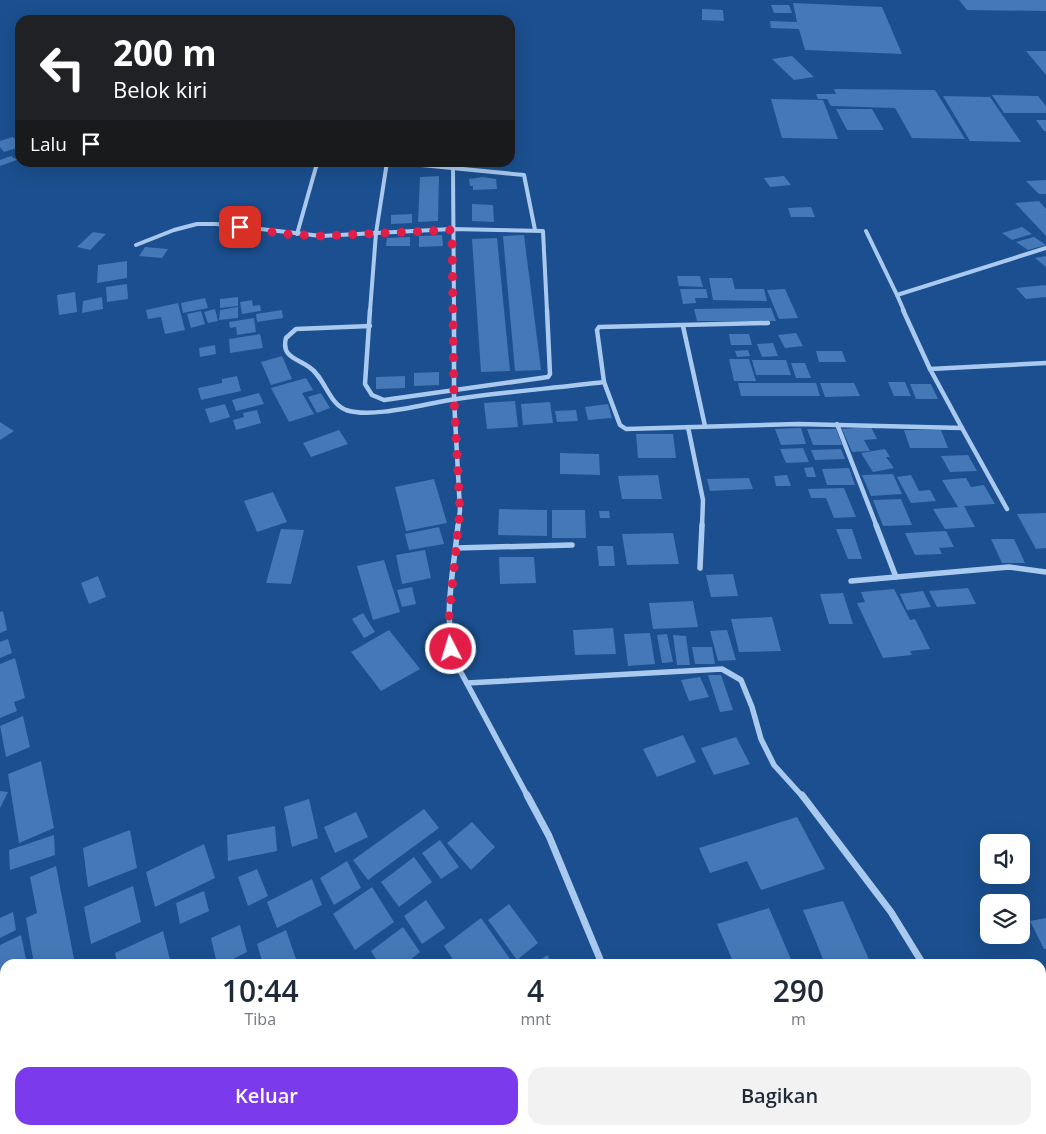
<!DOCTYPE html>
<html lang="id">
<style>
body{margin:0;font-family:"Open Sans",sans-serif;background:#f2f2f3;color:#1f2937;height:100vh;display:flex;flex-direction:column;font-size:19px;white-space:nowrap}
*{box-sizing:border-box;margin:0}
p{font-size:16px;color:#747a83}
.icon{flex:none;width:28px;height:28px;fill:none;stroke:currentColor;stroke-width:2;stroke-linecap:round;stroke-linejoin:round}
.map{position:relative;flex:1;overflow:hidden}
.side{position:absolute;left:0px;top:959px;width:1046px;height:176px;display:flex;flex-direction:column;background:#fff;border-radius:15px 15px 0 0;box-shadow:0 5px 20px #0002}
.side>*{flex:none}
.top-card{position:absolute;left:15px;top:15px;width:500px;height:152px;border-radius:15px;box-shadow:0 5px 20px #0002;background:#202124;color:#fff;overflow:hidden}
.fabs{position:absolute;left:980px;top:834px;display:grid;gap:10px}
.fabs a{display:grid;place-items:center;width:50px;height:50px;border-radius:10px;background:#fff;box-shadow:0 5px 20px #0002;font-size:25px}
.pin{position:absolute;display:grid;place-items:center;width:42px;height:42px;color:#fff;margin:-21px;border-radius:10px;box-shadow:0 2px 8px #0006}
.me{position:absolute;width:55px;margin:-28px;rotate:355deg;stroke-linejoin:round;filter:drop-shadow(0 0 4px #0008)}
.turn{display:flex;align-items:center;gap:18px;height:105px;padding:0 15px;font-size:22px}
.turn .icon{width:65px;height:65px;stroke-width:2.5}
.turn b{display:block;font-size:35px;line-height:42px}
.then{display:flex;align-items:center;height:48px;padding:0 15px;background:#0003;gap:10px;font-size:19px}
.eta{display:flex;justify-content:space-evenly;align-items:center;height:85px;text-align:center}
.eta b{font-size:30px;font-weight:600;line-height:35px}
.primary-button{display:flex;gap:10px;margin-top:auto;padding:10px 15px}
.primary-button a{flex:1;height:58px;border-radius:15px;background:#7c3aed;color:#fff;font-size:20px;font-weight:600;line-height:58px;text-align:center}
.primary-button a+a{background:#f2f2f3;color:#1f2937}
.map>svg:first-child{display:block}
.building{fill:#4478b7}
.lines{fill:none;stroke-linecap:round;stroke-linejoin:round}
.minor-far3{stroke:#a9c9ee;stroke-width:4}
.minor-far2{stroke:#a9c9ee;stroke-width:4.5}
.minor-far1{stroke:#a9c9ee;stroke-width:5.5}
.minor{stroke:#a9c9ee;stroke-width:7}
.route{stroke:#e11d48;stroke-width:9;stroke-dasharray:0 16.2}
</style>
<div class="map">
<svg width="1046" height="1134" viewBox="0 0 1046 1134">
<rect width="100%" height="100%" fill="#1b4f8f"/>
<g class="building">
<polygon points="959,0 1046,0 1046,11 967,10"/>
<polygon points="793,3 882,7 902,54 805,50 799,29 771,28 770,21 797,22"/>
<polygon points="771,5 789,5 792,13 774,13"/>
<polygon points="702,9 723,10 724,21 702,20"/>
<polygon points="1026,51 1046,51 1046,75"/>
<polygon points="792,56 814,77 794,80 772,59"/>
<polygon points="834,89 935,90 965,139 912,138 895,108 831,106 827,99 818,99 816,94 836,94"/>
<polygon points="992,95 1038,96 1046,106 1046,113 1004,113"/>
<polygon points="943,96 990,97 1021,142 970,141"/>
<polygon points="771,99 823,100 838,139 782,138"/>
<polygon points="836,109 872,109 884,130 847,130"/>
<polygon points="1036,120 1046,120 1046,131 1044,131"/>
<polygon points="13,137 20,144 20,147 4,152 0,147 0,141"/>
<polygon points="11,156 17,160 0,166 0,160"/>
<polygon points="439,176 438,221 418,222 420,177"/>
<polygon points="784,176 791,185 770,187 764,178"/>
<polygon points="483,177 496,179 497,189 473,190 473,186 470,186 469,179"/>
<polygon points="1046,180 1046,194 1039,194 1026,181"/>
<polygon points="1039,201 1046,209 1046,236 1015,203"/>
<polygon points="472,204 493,205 494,222 472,221"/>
<polygon points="811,207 815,217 791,217 788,208"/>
<polygon points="412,214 412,223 391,224 391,215"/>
<polygon points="1022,227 1032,234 1012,240 1002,233"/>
<polygon points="93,232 106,234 90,250 77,247"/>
<polygon points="442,235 443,246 419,247 419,236"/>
<polygon points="524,235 541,370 515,371 503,236"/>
<polygon points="410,237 410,246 386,246 387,238"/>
<polygon points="1034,237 1046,245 1028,250 1016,242"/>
<polygon points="497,238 510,371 481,372 472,239"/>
<polygon points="145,247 168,249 162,258 139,256"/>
<polygon points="1046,256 1046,267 1035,258"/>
<polygon points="127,261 127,278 97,283 98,265"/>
<polygon points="677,276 700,276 703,287 679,286"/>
<polygon points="709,278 732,278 735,289 764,289 767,301 713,300"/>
<polygon points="127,284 128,299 107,302 106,287"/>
<polygon points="1046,285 1046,297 1026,299 1016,288"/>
<polygon points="680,289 706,289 708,298 695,298 696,303 683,304"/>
<polygon points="785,289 798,318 779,319 767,290"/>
<polygon points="75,292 77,312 59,315 57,295"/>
<polygon points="102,297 103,309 82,313 83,301"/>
<polygon points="238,297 238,306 220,308 220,299"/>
<polygon points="205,298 208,308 183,313 181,303"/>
<polygon points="252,300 253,306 260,305 261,311 242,314 240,302"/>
<polygon points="178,303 185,330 165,334 161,317 148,319 146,310"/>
<polygon points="238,307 238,318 219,320 220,310"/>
<polygon points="771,308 776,321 697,321 694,309"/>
<polygon points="215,309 218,321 208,323 204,312"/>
<polygon points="282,310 283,318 257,322 256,314"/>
<polygon points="201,311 205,324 191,328 187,314"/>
<polygon points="254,318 256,332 237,335 236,327 230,328 229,322"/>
<polygon points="796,333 803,346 785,348 778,335"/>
<polygon points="260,334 263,348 230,353 229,339"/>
<polygon points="729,334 749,334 752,345 731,345"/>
<polygon points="773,343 778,356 762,357 757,344"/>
<polygon points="215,345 216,354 200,357 199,348"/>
<polygon points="748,350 750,356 737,357 735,351"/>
<polygon points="816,351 842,351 846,362 819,362"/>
<polygon points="282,356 292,379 271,385 261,362"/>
<polygon points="729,359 749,359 756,381 734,381"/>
<polygon points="752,360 786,360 791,375 756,375"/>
<polygon points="791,363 805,363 811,378 796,378"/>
<polygon points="439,372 439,385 414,386 414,373"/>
<polygon points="237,376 241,391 201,400 198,388 222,383 222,379"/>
<polygon points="405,376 405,388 376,389 376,377"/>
<polygon points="306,378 313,390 302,393 314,414 289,422 271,388"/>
<polygon points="888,382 905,382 911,396 894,396"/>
<polygon points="738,383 816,383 820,396 741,396"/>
<polygon points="820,383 854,383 860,396 825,397"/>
<polygon points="910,384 931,384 938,399 916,399"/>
<polygon points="259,393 264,404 236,411 232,400"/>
<polygon points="321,393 330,408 317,413 308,397"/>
<polygon points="515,401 518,427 487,429 484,403"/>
<polygon points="550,402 553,423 523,425 521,404"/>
<polygon points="225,404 230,417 210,423 205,409"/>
<polygon points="608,404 612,418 588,420 585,407"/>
<polygon points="257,410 261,423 236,430 233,420 244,417 243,413"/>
<polygon points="576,410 578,421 557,422 555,411"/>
<polygon points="0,422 14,431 0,440"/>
<polygon points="871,427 877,439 864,440 870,451 852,452 842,429"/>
<polygon points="801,428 806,444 781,445 775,429"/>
<polygon points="807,429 836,429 842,445 813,445"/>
<polygon points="339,430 348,444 311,457 303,443"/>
<polygon points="904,430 941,430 948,448 910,448"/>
<polygon points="636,434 673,434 676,458 638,458"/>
<polygon points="803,448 809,462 786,463 780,449"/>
<polygon points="841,449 845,459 815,460 811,450"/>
<polygon points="885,449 890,457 886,457 894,468 873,472 861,453"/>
<polygon points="560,453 599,454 600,475 560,474"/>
<polygon points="968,455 977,471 950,472 941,456"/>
<polygon points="813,467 816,477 807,477 804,468"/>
<polygon points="849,468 855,485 827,485 822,469"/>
<polygon points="893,474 902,494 871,496 862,475"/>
<polygon points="658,475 662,499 622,499 618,476"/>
<polygon points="787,475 791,486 776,486 774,476"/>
<polygon points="911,475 919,491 930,490 936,501 911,503 897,477"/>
<polygon points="749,478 753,489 710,491 707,479"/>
<polygon points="966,478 971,487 984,485 995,504 964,506 975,527 945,529 933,509 958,507 942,480"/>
<polygon points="434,479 447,523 406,531 395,487"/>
<polygon points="844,488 856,517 834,518 826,498 811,498 808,489"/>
<polygon points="273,492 287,522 257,532 244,501"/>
<polygon points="901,499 912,525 883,526 873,500"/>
<polygon points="499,509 547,510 547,536 498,535"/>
<polygon points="552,510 585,510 586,538 552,538"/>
<polygon points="599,511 609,511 610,518 600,518"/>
<polygon points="1046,513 1046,548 1036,549 1017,514"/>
<polygon points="439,527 444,544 409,550 405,534"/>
<polygon points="281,529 304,530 291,584 266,583"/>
<polygon points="836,529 852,529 862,559 848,559"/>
<polygon points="946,531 954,547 939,548 942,554 915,555 905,533"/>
<polygon points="673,533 679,564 627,565 622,534"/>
<polygon points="991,539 1014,539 1025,563 1002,563"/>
<polygon points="597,546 613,546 615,566 599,566"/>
<polygon points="425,550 431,578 402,584 396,555"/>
<polygon points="499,557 534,557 536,583 500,584"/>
<polygon points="384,560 400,612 373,620 357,566"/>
<polygon points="733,574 738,596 711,597 706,575"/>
<polygon points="98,576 106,597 89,604 81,583"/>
<polygon points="412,587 416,604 402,607 397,590"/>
<polygon points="968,588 976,604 937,607 929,591"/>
<polygon points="894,589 910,620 915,619 930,649 910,651 912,655 883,658 857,603 865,602 861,592"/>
<polygon points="923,591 931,607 907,610 900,594"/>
<polygon points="843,593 853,624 829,624 820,594"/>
<polygon points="693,601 698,627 653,629 649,603"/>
<polygon points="3,611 7,630 0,633 0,612"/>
<polygon points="363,613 375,632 364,638 352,619"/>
<polygon points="772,617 781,651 739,652 731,619"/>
<polygon points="613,628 616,654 575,655 573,630"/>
<polygon points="389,630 420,669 381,691 351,652"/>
<polygon points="727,630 736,660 718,661 710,631"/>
<polygon points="650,633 655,664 628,666 624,634"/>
<polygon points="667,634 673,662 662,663 657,635"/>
<polygon points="673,635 686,636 690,665 677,665"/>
<polygon points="8,639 12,653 0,658 0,642"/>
<polygon points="692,647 712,647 715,664 695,664"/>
<polygon points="15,658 25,698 14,702 17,711 0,718 0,664"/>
<polygon points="708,675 721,675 733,710 720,712"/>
<polygon points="700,677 709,697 689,701 681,680"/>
<polygon points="23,716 30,747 6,757 0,726"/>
<polygon points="683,735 696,762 657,777 643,749"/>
<polygon points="736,737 750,764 714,775 701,748"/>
<polygon points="41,761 54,828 19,843 8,774"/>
<polygon points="0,791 8,792 0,808"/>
<polygon points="309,799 318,838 292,847 284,807"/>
<polygon points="424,809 439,828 368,880 353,860"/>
<polygon points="356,812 368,837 335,853 324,827"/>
<polygon points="797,817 825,869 761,890 747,861 710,873 699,848"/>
<polygon points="472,822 495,847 471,870 447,843"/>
<polygon points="275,826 277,851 228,861 227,835"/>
<polygon points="130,830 137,868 88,887 83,848"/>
<polygon points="54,835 55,855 10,870 9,850"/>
<polygon points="440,840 459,867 441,879 422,853"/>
<polygon points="204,844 215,878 155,907 146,872"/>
<polygon points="414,857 432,882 399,907 381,882"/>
<polygon points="347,861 361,888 334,905 320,878"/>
<polygon points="56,866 74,959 64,964 34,964 26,918 37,913 30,877"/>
<polygon points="257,869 268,896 248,906 238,877"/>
<polygon points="312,879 322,905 277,928 267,902"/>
<polygon points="133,886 141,922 91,944 84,907"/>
<polygon points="372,887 394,922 355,950 333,914"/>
<polygon points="204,891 209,911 180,924 176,903"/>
<polygon points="426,900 445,928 422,944 404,916"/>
<polygon points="843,901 871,964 825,964 803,910"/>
<polygon points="509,904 538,943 517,960 488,920"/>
<polygon points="769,908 793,964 734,964 717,924"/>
<polygon points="13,912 16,930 0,938 0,918"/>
<polygon points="481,918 510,959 503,964 456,964 444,946"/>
<polygon points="1046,918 1046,949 1044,949 1030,921"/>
<polygon points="240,925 247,952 223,964 217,964 211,938"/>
<polygon points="403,927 420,952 405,964 379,964 371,951"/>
<polygon points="286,930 296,959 288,964 263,964 257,944"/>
<polygon points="163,931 170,960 163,964 117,964 115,953"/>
<polygon points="21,935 27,964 5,964 5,985 0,987 0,945"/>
<polygon points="547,955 553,964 535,964"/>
<polygon points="5,1006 5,1040 4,1040 0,1009"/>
<polygon points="162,1130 225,1130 226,1134 163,1134"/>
<polygon points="232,1130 271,1130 272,1134 234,1134"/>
<polygon points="324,1130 359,1130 353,1134 326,1134"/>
<polygon points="389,1130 409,1130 404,1134 391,1134"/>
<polygon points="420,1130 438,1130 440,1134 415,1134"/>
<polygon points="536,1130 621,1130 618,1134 539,1134"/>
</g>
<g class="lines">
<g class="minor-far3">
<polyline points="391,162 524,175 535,230"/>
<polyline points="453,168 454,311"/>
<polyline points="866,231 897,295"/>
<polyline points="376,233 387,162"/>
<polyline points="376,233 452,229 543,231 547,311"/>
<polyline points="297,234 316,167 320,162"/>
<polyline points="136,245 174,230 197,224 216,224 321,236 376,233"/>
<polyline points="370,311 376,233"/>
<polyline points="904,311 897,295 1046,248"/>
</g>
<g class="minor-far2">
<polyline points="370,310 365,384 372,395 384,400 548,377 550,374 547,310"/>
<polyline points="454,310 454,399 460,510 458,527"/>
<polyline points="903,310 930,369"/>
<path d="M370 326 296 329 286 338C281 357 297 358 309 367 325 377 328 403 346 410 373 419 427 403 456 399 505 392 555 388 604 382L620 425 626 429 798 424 962 428 930 369 1046 363"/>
<polyline points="683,326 705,426"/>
<polyline points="604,382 597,330 599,327 768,323"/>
<polyline points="837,424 877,527"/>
<polyline points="688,427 703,500 702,527"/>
<polyline points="962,428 1007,509"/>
</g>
<g class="minor-far1">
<path d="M458 525C454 571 441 621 457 665L528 797"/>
<polyline points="876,525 896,577"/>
<polyline points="456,548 572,545"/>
<polyline points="700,568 702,525"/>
<polyline points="851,581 1009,567 1046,572"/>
<polyline points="467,683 722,669 741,680 752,707 761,739 774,765 803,797"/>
</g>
<g class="minor">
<polyline points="527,795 549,836 602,964"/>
<polyline points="802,795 891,912 923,964"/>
<polyline points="1041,1021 1046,1021"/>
<polyline points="685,1130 688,1134"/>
<polyline points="729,1134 733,1130"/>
</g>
</g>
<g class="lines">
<polyline class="route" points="240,227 284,234 321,236 452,230 454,399 460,510 448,627 451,649"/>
</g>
</svg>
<div class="fabs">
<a><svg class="icon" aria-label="sound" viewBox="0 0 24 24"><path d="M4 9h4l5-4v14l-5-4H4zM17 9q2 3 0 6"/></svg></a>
<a><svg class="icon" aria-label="layers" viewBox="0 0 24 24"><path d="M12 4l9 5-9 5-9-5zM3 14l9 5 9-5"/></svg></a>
</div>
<div class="pin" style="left:240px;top:227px;background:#d93025"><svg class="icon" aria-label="arrive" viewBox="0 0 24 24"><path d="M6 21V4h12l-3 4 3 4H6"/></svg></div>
<svg class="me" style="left:451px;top:649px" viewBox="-20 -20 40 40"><circle r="17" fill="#e11d48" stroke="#fff" stroke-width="3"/><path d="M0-11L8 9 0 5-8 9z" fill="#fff"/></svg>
<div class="top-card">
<div class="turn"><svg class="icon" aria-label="left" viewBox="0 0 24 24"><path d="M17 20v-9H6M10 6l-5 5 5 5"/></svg><div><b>200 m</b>Belok kiri</div></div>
<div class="then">Lalu<svg class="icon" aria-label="arrive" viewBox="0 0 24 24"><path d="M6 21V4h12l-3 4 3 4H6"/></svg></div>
</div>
<section class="side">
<div class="eta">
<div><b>10:44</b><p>Tiba</p></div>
<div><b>4</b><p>mnt</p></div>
<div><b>290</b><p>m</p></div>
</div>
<div class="primary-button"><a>Keluar</a><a>Bagikan</a></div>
</section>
</div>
